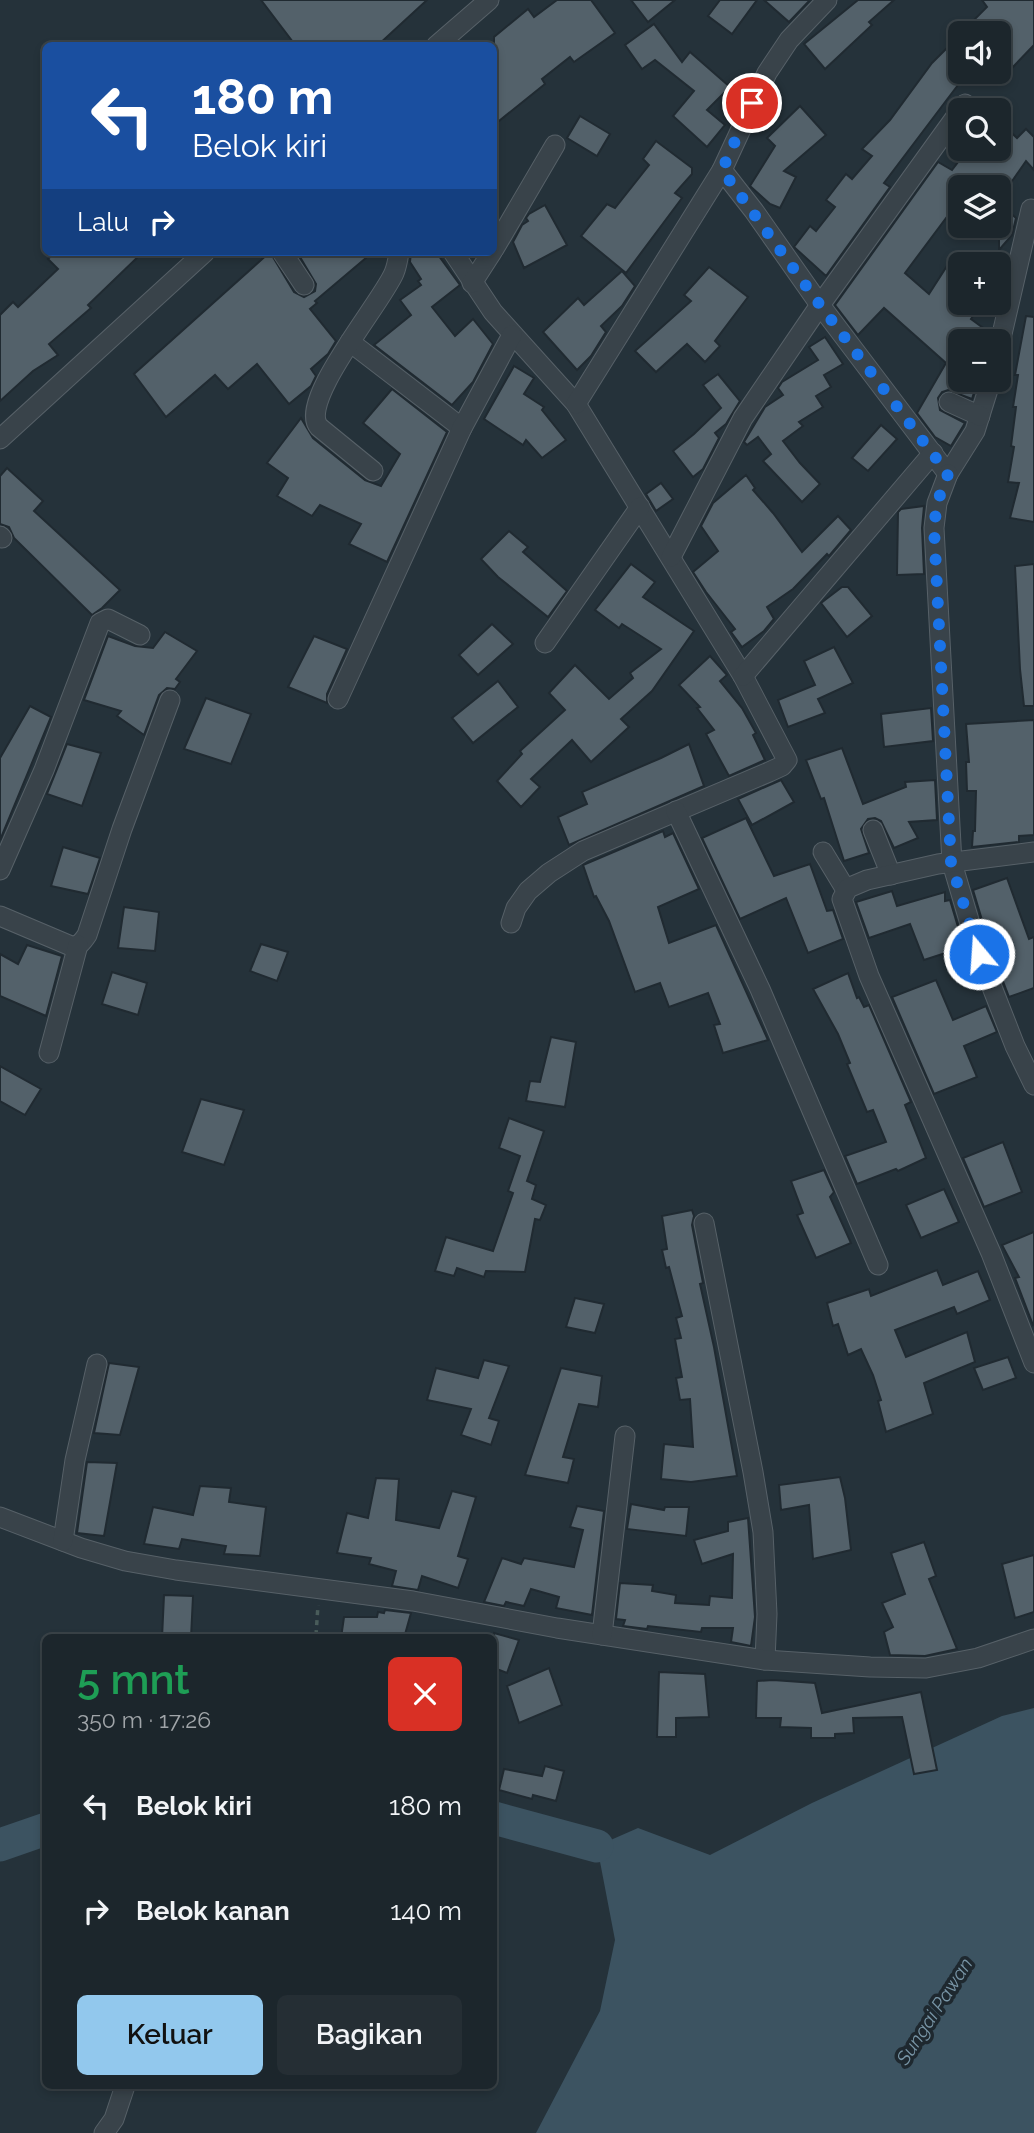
<!DOCTYPE html>
<html lang="id">
<meta charset="utf-8">
<style>
body{margin:0;font-family:Raleway,sans-serif;background:#252e34;color:#f1f3f6;height:100vh;display:flex;flex-direction:column;font-size:26px;white-space:nowrap}
*{box-sizing:border-box;margin:0}
p{font-size:23px;color:#a0a5a9}
.icon{flex:none;width:38px;height:38px;fill:none;stroke:currentColor;stroke-width:2;stroke-linecap:round;stroke-linejoin:round}
.map{position:relative;flex:1;overflow:hidden}
.panel{position:absolute;left:42px;top:1634px;width:455px;height:455px;display:flex;flex-direction:column;background:#1c262c;border-radius:10px;box-shadow:0 4px 10px #0003,0 0 0 2px #3a4348}
.panel>*{flex:none}
.top-card{position:absolute;left:42px;top:42px;width:455px;height:214px;border-radius:10px;box-shadow:0 4px 10px #0003,0 0 0 2px #3a4348;background:#1a4fa0;color:#fff;overflow:hidden}
.buttons{position:absolute;left:948px;top:21px;display:grid;gap:14px}
.buttons a{display:grid;place-items:center;width:63px;height:63px;border-radius:10px;background:#1c262c;box-shadow:0 4px 10px #0003,0 0 0 2px #3a4348;font-size:35px}
.pin{position:absolute;display:grid;place-items:center;width:60px;height:60px;color:#fff;margin:-30px;border:4px solid #fff;border-radius:50%;box-shadow:0 2px 7px #0007}
.me{position:absolute;width:77px;margin:-38px;rotate:342deg;stroke-linejoin:round;filter:drop-shadow(0 0 5px #0008)}
.turn{display:flex;align-items:center;gap:24px;height:147px;padding:0 35px;font-size:32px}
.turn .icon{width:91px;height:91px;stroke-width:2.5}
.turn b{display:block;font-size:49px;line-height:60px}
.then{display:flex;align-items:center;height:66px;padding:0 35px;background:#0003;gap:14px;font-size:26px}
.round{display:grid;place-items:center;flex:none;width:74px;height:74px;border-radius:10px;background:#252e34}
.summary{display:flex;align-items:center;justify-content:space-between;height:119px;padding:0 35px}
h1{font-size:42px;font-weight:600;line-height:52px;color:#1e9e55}
.cta{display:flex;gap:14px;margin-top:auto;padding:14px 35px}
.cta a{flex:1;height:80px;border-radius:10px;background:#92c8ed;color:#111;font-size:28px;font-weight:600;line-height:80px;text-align:center}
.cta a+a{background:#252e34;color:#f1f3f6}
ul{padding:0;list-style:none}
li{display:flex;align-items:center;gap:21px;height:105px;padding:0 35px}
li div{flex:1}
li b{display:block;font-size:26px}
li em{font-style:normal}
.map>svg:first-child{display:block}
.water{fill:#3c5361}
.lines{fill:none;stroke-linecap:round;stroke-linejoin:round}
.river{stroke:#3c5361;stroke-width:33}
.building{fill:#53616a;stroke:#202a31;stroke-width:2}
.minor-casing{stroke:#576168;stroke-width:21}
.path{stroke:#495c5a;stroke-width:3.5;stroke-dasharray:5 5;stroke-linecap:butt}
.minor{stroke:#39434a;stroke-width:19}
.route{stroke:#1a73e8;stroke-width:12;stroke-dasharray:0 21.6}
.labels{text-anchor:middle;dominant-baseline:central;stroke-width:7;stroke-linejoin:round;paint-order:stroke}
.water-label{font-size:19px;font-style:italic;fill:#7895a6;stroke:#1e282f}
</style>
<div class="map">
<svg width="1034" height="2133" viewBox="0 0 1034 2133">
<rect width="100%" height="100%" fill="#25323a"/>
<polygon class="water" points="1034,1708 1034,2133 536,2133 600,2011 615,1940 597,1846 638,1828 710,1855 812,1803 1002,1716"/>
<g class="lines">
<g class="river">
<polyline points="494,1818 597,1846"/>
<polyline points="0,1845 46,1829"/>
</g>
</g>
<g class="building">
<polygon points="261,0 427,0 377,46 296,46"/>
<polygon points="557,0 591,0 615,33 574,62 570,57 542,79 545,84 494,125 494,37 528,9 534,17"/>
<polygon points="631,0 675,0 648,22"/>
<polygon points="720,0 757,0 732,34 708,16"/>
<polygon points="764,0 810,0 789,22"/>
<polygon points="858,0 894,0 869,22 872,25 825,69 804,44"/>
<polygon points="982,0 1034,0 1034,45 1012,68 999,55 999,33 961,33 987,7"/>
<polygon points="654,24 682,62 690,52 730,87 707,110 725,125 707,147 673,116 694,91 655,60 642,69 625,45"/>
<polygon points="961,34 961,81 884,183 890,187 826,276 794,247 810,226 816,231 835,207 826,200 846,174 852,179 872,156 862,149 890,120 932,63"/>
<polygon points="800,106 826,135 784,171 796,177 780,208 770,204 750,186 775,146 767,138"/>
<polygon points="580,116 610,134 597,156 567,138"/>
<polygon points="999,121 1017,138 1026,129 1034,137 1034,170 1026,161 1008,187 987,187 975,179 969,187 961,187 961,198 905,273 929,294 947,266 961,275 961,303 982,303 971,319 990,333 988,341 961,341 961,380 978,380 972,399 948,390 942,392 938,398 940,410 965,423 951,446 935,437 917,413 946,363 884,308 858,335 835,305 938,162 952,170 968,149 999,149"/>
<polygon points="656,141 692,168 692,174 675,193 682,198 626,273 581,236 607,204 615,208 649,165 643,159"/>
<polygon points="999,203 1016,218 1012,235 999,250"/>
<polygon points="545,205 567,245 524,268 513,242 522,225 528,221 526,218 529,214"/>
<polygon points="55,252 143,252 88,305 91,308 49,344 58,355 33,371 0,401 0,315 13,302 18,307 58,269 48,259"/>
<polygon points="270,252 294,292 304,297 315,291 316,284 297,252 373,252 315,301 317,303 310,309 336,341 328,354 311,369 316,376 311,386 289,404 257,364 228,389 215,375 166,417 134,374"/>
<polygon points="411,252 436,252 460,285 432,307 455,336 473,319 493,344 473,382 452,405 374,345 411,315 400,300 421,285 418,281 421,279 410,262"/>
<polygon points="709,267 748,297 715,341 720,346 705,362 687,344 656,372 635,351 691,301 684,295"/>
<polygon points="622,271 635,286 622,306 601,326 606,332 591,356 577,370 543,332 578,298 584,305"/>
<polygon points="1026,316 1034,317 1034,522 1010,518 1019,483 1008,482 1014,447 1011,446 1016,407 1013,407 1018,375 1015,375"/>
<polygon points="825,337 843,364 824,375 831,387 816,396 823,407 799,422 803,426 783,441 800,463 820,484 802,502 763,461 771,454 758,437 747,445 744,442 765,407 783,395 778,388 782,382 818,360 809,347"/>
<polygon points="514,366 534,378 524,394 544,407 542,410 566,440 542,458 526,440 523,445 484,419"/>
<polygon points="718,374 740,401 726,424 715,433 719,438 703,469 693,477 673,451 694,434 721,408 703,385"/>
<polygon points="392,389 447,432 387,562 349,544 361,524 320,505 312,516 277,496 288,478 267,463 301,418 313,438 365,480 381,486 400,454 363,423"/>
<polygon points="881,425 897,439 868,471 852,458"/>
<polygon points="7,468 43,501 34,511 120,590 102,608 92,615 14,538 9,527 0,524 0,476"/>
<polygon points="746,475 755,488 753,490 773,513 802,552 838,516 851,530 829,556 827,554 793,589 767,607 774,619 764,631 742,647 731,632 735,629 706,592 693,572 718,551 701,526 713,503"/>
<polygon points="661,483 673,499 656,511 646,494"/>
<polygon points="924,506 922,528 924,574 897,575 898,512 901,509"/>
<polygon points="509,531 528,547 523,552 567,591 548,617 498,577 481,559"/>
<polygon points="631,564 655,582 643,597 694,631 652,691 621,719 629,727 591,762 572,740 531,779 540,787 521,807 497,781 522,754 520,751 565,710 549,693 575,665 609,699 633,678 630,673 661,649 622,624 619,628 595,610"/>
<polygon points="1034,564 1034,706 1024,706 1020,669 1015,566"/>
<polygon points="842,587 848,587 872,616 847,637 821,603"/>
<polygon points="492,624 513,644 478,675 459,655"/>
<polygon points="165,632 197,651 176,679 180,682 175,689 167,688 159,695 144,735 117,716 121,711 84,700 108,636 135,646 153,648"/>
<polygon points="314,636 347,649 327,694 327,703 288,687"/>
<polygon points="834,647 853,683 818,699 825,713 788,727 778,700 815,685 804,661"/>
<polygon points="710,656 727,675 720,681 742,708 756,733 753,735 765,760 729,776 706,734 714,730 697,708 700,707 679,685"/>
<polygon points="498,681 518,707 473,743 452,718"/>
<polygon points="206,698 251,714 231,764 184,749"/>
<polygon points="30,706 51,717 0,840 0,758"/>
<polygon points="931,708 933,741 884,747 881,714"/>
<polygon points="1034,720 1034,835 1019,836 1019,842 972,847 973,831 975,831 976,791 967,791 966,762 969,762 966,724"/>
<polygon points="67,744 101,753 82,806 47,794"/>
<polygon points="689,744 704,786 569,845 558,817 587,804 582,792 661,758"/>
<polygon points="842,748 863,804 906,787 905,782 935,780 937,820 909,822 918,838 894,848 881,821 875,818 868,819 861,829 869,853 844,861 824,798 821,799 806,760"/>
<polygon points="781,780 794,802 752,825 738,799"/>
<polygon points="746,818 774,876 810,864 827,911 833,910 843,939 808,953 786,898 740,919 702,838"/>
<polygon points="663,831 665,837 673,833 699,889 658,907 669,943 716,925 768,1040 723,1053 714,1025 720,1024 708,993 669,1007 660,983 635,992 609,921 596,896 594,897 583,865"/>
<polygon points="63,847 100,858 88,894 51,886"/>
<polygon points="1007,878 1029,939 1034,937 1034,988 1009,997 991,950 973,890"/>
<polygon points="892,891 897,906 945,892 945,901 950,900 964,947 924,960 910,924 869,938 856,902"/>
<polygon points="124,907 159,912 155,951 118,948"/>
<polygon points="261,944 288,952 277,981 250,971"/>
<polygon points="27,945 62,956 46,1016 0,996 0,954 18,964"/>
<polygon points="112,972 147,983 138,1015 102,1004"/>
<polygon points="848,973 857,998 859,997 864,1007 869,1005 911,1102 905,1105 926,1158 898,1171 896,1169 857,1184 845,1156 886,1142 873,1110 867,1112 847,1064 850,1063 838,1034 813,989"/>
<polygon points="936,980 953,1020 986,1006 997,1032 964,1046 977,1077 934,1094 892,997"/>
<polygon points="551,1037 576,1042 565,1107 526,1101 530,1081 540,1082"/>
<polygon points="0,1066 41,1089 25,1115 0,1101"/>
<polygon points="201,1099 244,1110 224,1165 182,1152"/>
<polygon points="509,1118 544,1131 527,1181 536,1185 532,1199 546,1205 540,1220 535,1219 525,1272 486,1271 484,1277 457,1268 454,1276 435,1271 446,1237 493,1251 513,1193 508,1191 520,1156 499,1148"/>
<polygon points="1003,1142 1022,1192 984,1207 963,1158"/>
<polygon points="824,1170 834,1192 830,1197 851,1243 816,1258 797,1215 803,1213 791,1181"/>
<polygon points="944,1189 959,1222 921,1238 906,1205"/>
<polygon points="692,1210 694,1216 692,1225 703,1283 700,1284 714,1347 737,1476 691,1482 661,1479 664,1444 693,1447 690,1399 680,1400 676,1378 682,1377 675,1339 681,1338 676,1318 682,1316 669,1267 666,1268 662,1250 667,1249 662,1216"/>
<polygon points="1034,1232 1034,1324 1033,1325 1015,1278 1019,1277 1002,1245"/>
<polygon points="937,1270 943,1285 978,1271 990,1300 957,1314 954,1307 895,1330 906,1357 967,1332 975,1362 924,1383 933,1414 886,1432 878,1401 881,1400 873,1375 861,1349 848,1355 838,1324 833,1326 827,1303 869,1289 871,1296"/>
<polygon points="575,1298 604,1304 595,1333 566,1327"/>
<polygon points="1008,1357 1016,1378 983,1390 974,1368"/>
<polygon points="484,1360 509,1366 489,1418 499,1421 491,1445 461,1435 471,1409 427,1400 436,1368 478,1378"/>
<polygon points="109,1363 139,1367 120,1435 94,1433"/>
<polygon points="561,1368 602,1376 598,1407 579,1404 563,1457 574,1459 568,1483 525,1475"/>
<polygon points="87,1462 117,1463 104,1536 77,1533"/>
<polygon points="840,1477 845,1498 851,1550 813,1559 809,1505 781,1510 779,1485"/>
<polygon points="376,1478 399,1479 396,1520 439,1528 452,1491 476,1497 458,1556 468,1559 458,1588 422,1576 418,1590 392,1586 396,1571 369,1564 371,1558 337,1553 347,1513 368,1518"/>
<polygon points="200,1486 231,1488 229,1502 266,1507 260,1556 224,1554 226,1546 182,1539 179,1549 144,1544 153,1507 193,1515"/>
<polygon points="631,1504 664,1510 665,1507 689,1507 686,1536 627,1529"/>
<polygon points="577,1506 604,1511 592,1615 556,1608 559,1597 531,1589 524,1606 506,1602 504,1606 484,1602 502,1558 521,1564 524,1558 574,1567 583,1530 570,1527"/>
<polygon points="748,1518 755,1617 751,1646 731,1642 733,1628 702,1628 701,1632 648,1626 647,1629 623,1626 625,1620 616,1619 620,1583 653,1585 652,1591 676,1595 675,1603 709,1605 710,1596 732,1598 733,1554 702,1564 694,1540 728,1531 728,1522"/>
<polygon points="924,1542 936,1576 929,1579 957,1649 925,1656 890,1655 884,1632 893,1627 882,1603 905,1594 891,1553"/>
<polygon points="1034,1555 1034,1612 1015,1618 1002,1564"/>
<polygon points="164,1595 193,1596 191,1638 162,1638"/>
<polygon points="385,1610 411,1613 404,1638 341,1638 344,1617 377,1617 378,1612 384,1613"/>
<polygon points="494,1633 519,1640 507,1673 494,1668"/>
<polygon points="549,1668 562,1705 519,1723 507,1686"/>
<polygon points="659,1672 705,1674 709,1717 676,1718 676,1737 657,1737"/>
<polygon points="773,1680 815,1683 822,1713 921,1692 937,1770 914,1774 902,1717 853,1718 854,1733 835,1734 835,1738 811,1738 811,1728 780,1727 781,1718 756,1718 757,1681"/>
<polygon points="545,1766 564,1771 556,1801 533,1795 532,1799 499,1790 504,1769 542,1776"/>
</g>
<g class="lines">
<defs>
<g id="minor">
<polyline points="436,46 489,0"/>
<polyline points="722,170 754,211 820,305 948,474 975,431 991,380"/>
<polyline points="494,249 555,145"/>
<polyline points="282,252 304,285"/>
<polyline points="453,252 493,312 576,404 743,676 787,760 782,766 769,772 583,851 549,873 528,891 516,908 511,923"/>
<polyline points="472,283 492,252"/>
<polyline points="350,342 462,428"/>
<polyline points="999,347 1031,209"/>
<polyline points="949,402 980,416"/>
<polyline points="576,404 722,170 767,73 789,40 827,0"/>
<polyline points="0,439 205,252"/>
<path d="M373 471 319 427C297 402 382 302 394 273 397 266 398 259 399 252"/>
<polyline points="948,474 937,503 934,528 952,863 979,954 1015,1046 1034,1085"/>
<polyline points="0,536 2,538"/>
<polyline points="671,557 743,418 820,305 965,104"/>
<polyline points="545,643 640,507"/>
<polyline points="743,676 933,453"/>
<polyline points="338,699 462,428 512,335"/>
<polyline points="676,811 760,989 878,1265"/>
<polyline points="873,830 891,875"/>
<polyline points="823,852 846,890"/>
<polyline points="1034,852 938,864 867,880 848,888 842,899 869,976 991,1253 1034,1363"/>
<polyline points="0,870 44,770 100,623 108,619 140,635"/>
<path d="M0 916 71 946C79 947 83 941 87 935L122 829 170 700"/>
<polyline points="49,1053 78,945"/>
<polyline points="704,1223 753,1472 763,1532 767,1614 765,1660"/>
<polyline points="0,1517 81,1548 125,1561 176,1570 413,1601 557,1628 765,1660 870,1667 926,1668 978,1658 1034,1639"/>
<polyline points="63,1541 75,1460 97,1364"/>
<polyline points="602,1635 625,1436"/>
<polyline points="104,2133 114,2119 125,2086"/>
</g>
</defs>
<use href="#minor" class="minor-casing"/>
<polyline class="path" points="316,1635 318,1605"/>
<use href="#minor" class="minor"/>
</g>
<g class="lines">
<polyline class="route" points="752,103 722,170 820,305 948,474 937,503 934,528 951,863 979,954"/>
</g>
<g class="labels">
<g class="water-label">
<text transform="translate(934 2011) rotate(-57)">Sungai Pawan</text>
</g>
</g>
</svg>
<div class="buttons">
<a><svg class="icon" aria-label="sound" viewBox="0 0 24 24"><path d="M4 9h4l5-4v14l-5-4H4zM17 9q2 3 0 6"/></svg></a>
<a><svg class="icon" aria-label="search" viewBox="0 0 24 24"><circle cx="10" cy="10" r="6"/><path d="M15 15l6 6"/></svg></a>
<a><svg class="icon" aria-label="layers" viewBox="0 0 24 24"><path d="M12 4l9 5-9 5-9-5zM3 14l9 5 9-5"/></svg></a>
<a>+</a>
<a>−</a>
</div>
<div class="pin" style="left:752px;top:103px;background:#d93025"><svg class="icon" aria-label="arrive" viewBox="0 0 24 24"><path d="M6 21V4h12l-3 4 3 4H6"/></svg></div>
<svg class="me" style="left:979px;top:954px" viewBox="-20 -20 40 40"><circle r="17" fill="#1a73e8" stroke="#fff" stroke-width="3"/><path d="M0-11L8 9 0 5-8 9z" fill="#fff"/></svg>
<div class="top-card">
<div class="turn"><svg class="icon" aria-label="left" viewBox="0 0 24 24"><path d="M17 20v-9H6M10 6l-5 5 5 5"/></svg><div><b>180 m</b>Belok kiri</div></div>
<div class="then">Lalu<svg class="icon" aria-label="right" viewBox="0 0 24 24"><path d="M7 20v-9h11M14 6l5 5-5 5"/></svg></div>
</div>
<section class="panel">
<div class="summary"><div><h1>5 mnt</h1><p>350 m · 17:26</p></div><a class="round" style="background:#d93025;color:#fff"><svg class="icon" aria-label="close" viewBox="0 0 24 24"><path d="M6 6l12 12M18 6L6 18"/></svg></a></div>
<ul>
<li><svg class="icon" aria-label="left" viewBox="0 0 24 24"><path d="M17 20v-9H6M10 6l-5 5 5 5"/></svg><div><b>Belok kiri</b></div><em>180 m</em></li>
<li><svg class="icon" aria-label="right" viewBox="0 0 24 24"><path d="M7 20v-9h11M14 6l5 5-5 5"/></svg><div><b>Belok kanan</b></div><em>140 m</em></li>
</ul>
<div class="cta"><a>Keluar</a><a>Bagikan</a></div>
</section>
</div>
